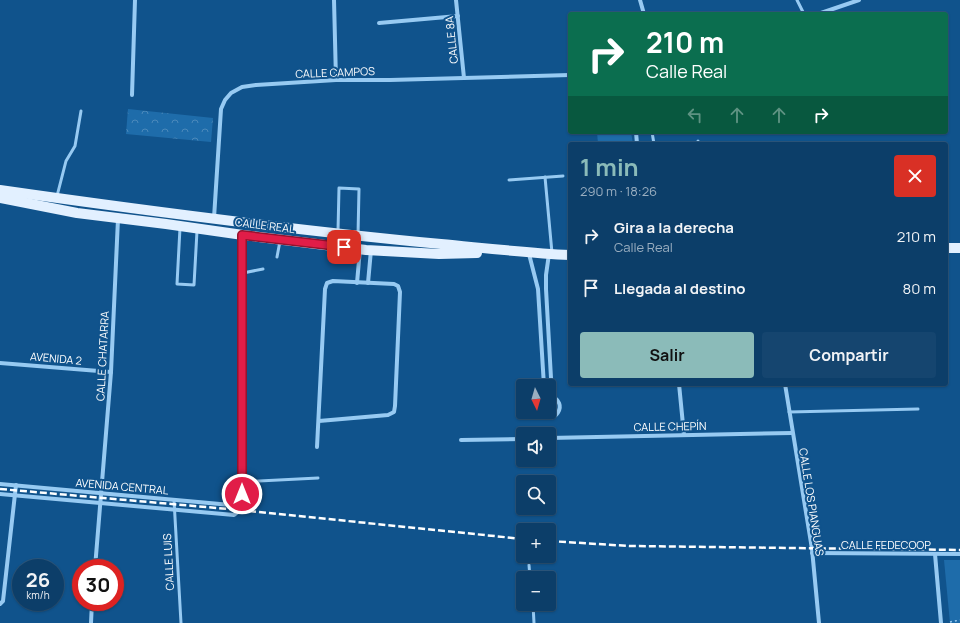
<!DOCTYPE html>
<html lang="es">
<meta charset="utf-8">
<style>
body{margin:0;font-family:Manrope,sans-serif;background:#15456f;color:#f1f3f6;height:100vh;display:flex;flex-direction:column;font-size:15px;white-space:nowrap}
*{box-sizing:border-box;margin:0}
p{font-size:13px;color:#9aaec0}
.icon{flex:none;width:22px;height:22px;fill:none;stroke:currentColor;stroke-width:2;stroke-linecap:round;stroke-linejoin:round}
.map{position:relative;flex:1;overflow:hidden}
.drawer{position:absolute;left:568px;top:142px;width:380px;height:244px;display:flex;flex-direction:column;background:#0c3e69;border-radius:4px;box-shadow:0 1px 3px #0004,0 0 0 1px #2c577d}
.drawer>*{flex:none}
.top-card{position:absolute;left:568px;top:12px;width:380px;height:122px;border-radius:4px;box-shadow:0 1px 3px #0004,0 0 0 1px #2c577d;background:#0b6e4f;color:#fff;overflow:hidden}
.needle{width:26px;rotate:175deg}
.buttons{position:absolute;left:516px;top:379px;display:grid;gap:8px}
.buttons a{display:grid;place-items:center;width:40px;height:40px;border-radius:4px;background:#0c3e69;box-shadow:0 1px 3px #0004,0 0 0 1px #2c577d;font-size:20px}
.speed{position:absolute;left:12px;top:559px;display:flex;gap:8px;font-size:20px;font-weight:700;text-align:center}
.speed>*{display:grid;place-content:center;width:52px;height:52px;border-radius:50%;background:#0c3e69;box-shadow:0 1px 3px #0004,0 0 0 1px #2c577d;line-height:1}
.speed small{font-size:10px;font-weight:400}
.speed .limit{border:6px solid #d22;background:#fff;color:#111}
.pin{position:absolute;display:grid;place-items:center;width:34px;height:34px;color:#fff;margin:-17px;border-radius:8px;box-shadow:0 2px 6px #0006}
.me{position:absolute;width:44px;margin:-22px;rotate:0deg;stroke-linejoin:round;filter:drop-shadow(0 0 3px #0008)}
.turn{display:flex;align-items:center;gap:14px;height:84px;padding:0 12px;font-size:18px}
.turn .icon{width:52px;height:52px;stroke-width:2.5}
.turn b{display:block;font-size:28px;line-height:34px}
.lanes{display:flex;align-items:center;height:38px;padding:0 12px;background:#0003;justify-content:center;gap:20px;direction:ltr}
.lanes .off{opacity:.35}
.round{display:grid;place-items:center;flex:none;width:42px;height:42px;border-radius:4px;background:#15456f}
.summary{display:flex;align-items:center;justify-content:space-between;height:68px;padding:0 12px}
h1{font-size:24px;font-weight:700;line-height:30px;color:#8bbbb9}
.button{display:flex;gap:8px;margin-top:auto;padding:8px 12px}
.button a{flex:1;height:46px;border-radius:4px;background:#8bbbb9;color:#111;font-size:16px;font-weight:700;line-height:46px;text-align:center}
.button a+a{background:#15456f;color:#f1f3f6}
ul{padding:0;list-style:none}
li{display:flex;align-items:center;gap:12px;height:52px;padding:0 12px}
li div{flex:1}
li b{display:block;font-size:15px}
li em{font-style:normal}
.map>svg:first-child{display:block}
.green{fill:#1e6caa}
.forest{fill:url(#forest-crowns)}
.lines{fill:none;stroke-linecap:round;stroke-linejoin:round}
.path{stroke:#97caf2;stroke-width:1.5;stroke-dasharray:2 3;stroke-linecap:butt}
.service{stroke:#97caf2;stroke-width:3}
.minor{stroke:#97caf2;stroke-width:4}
.primary{stroke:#e2f0ff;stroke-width:10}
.rail{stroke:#fff;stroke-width:2.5;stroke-dasharray:7 3;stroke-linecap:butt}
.route-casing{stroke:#92132f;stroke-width:10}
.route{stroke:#e11d48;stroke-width:7}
.labels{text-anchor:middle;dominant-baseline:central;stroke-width:4;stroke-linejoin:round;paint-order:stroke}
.street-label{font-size:11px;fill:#fff;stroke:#10538c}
</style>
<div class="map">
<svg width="960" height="623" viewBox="0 0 960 623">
<defs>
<pattern id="forest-crowns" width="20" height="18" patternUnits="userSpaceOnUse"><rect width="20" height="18" fill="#1e6caa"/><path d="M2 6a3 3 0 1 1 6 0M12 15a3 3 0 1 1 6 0" fill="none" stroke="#4b89bb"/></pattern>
</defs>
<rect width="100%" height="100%" fill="#10538c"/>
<g class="green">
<polygon points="597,132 631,132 633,144 598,144"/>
<polygon points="944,560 960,560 960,623 950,623"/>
</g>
<polygon class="forest" points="128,109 213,118 211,142 126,134"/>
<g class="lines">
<polyline class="path" points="950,622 960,620"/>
<g class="service">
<polyline points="797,0 804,14"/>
<polyline points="652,132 654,144"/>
<polyline points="698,141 698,144"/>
<polyline points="545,177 552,253"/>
<polyline points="509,180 563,176"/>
<polyline points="57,196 66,161 75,146 81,111"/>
<polyline points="180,228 177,284 194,285 197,231"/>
<polyline points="338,231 339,188 359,189 358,235"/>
<polyline points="277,257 280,241"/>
<polyline points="243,273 263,269"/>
<polyline points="845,384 845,385 860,384"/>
<polyline points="789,412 918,409"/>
<polyline points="242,482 318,478"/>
<polyline points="174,500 181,623"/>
<polyline points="529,565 530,578"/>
<polyline points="533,604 534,623"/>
</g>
<g class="minor">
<polyline points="334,0 336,80"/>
<polyline points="456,0 464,78"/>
<polyline points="640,0 644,14"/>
<polyline points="818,14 859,0"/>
<polyline points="379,23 458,16"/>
<polyline points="132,95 135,0"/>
<polyline points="636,132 637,144"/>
<polyline points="214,218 221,109 225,100 231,93 242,87 256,85 336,80 390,80 570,75"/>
<polyline points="529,254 538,289 544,386"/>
<polyline points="549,254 546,275 546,289 552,396"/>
<polyline points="357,283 360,249"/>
<polyline points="368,283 371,250"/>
<polyline points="0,363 111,372"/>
<polyline points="679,384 684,435"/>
<polyline points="785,384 812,549 819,623"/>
<path d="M539 412C553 430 572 401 549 396"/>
<polyline points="549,438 792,433"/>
<polyline points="461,440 523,439"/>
<polyline points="317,447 325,289 327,283 333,281 394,284 398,286 400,292 395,406 394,412 388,415 319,421"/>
<polyline points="0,484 242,506"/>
<polyline points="0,494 234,515 240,510 242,506 243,236"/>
<polyline points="812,553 960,554"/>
<polyline points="935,554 941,623"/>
<polyline points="95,568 111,372 118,219"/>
<polyline points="0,604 3,601 16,485"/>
<polyline points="91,623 92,602"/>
</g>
<g class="primary">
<path d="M0 190C147 211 293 230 441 244 484 248 527 253 570 255"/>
<polyline points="0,198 77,213 166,224 243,235 366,250 439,254 477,253"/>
<polyline points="946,248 960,248"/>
</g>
<g class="rail">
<polyline points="0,489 240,510 523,539"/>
<polyline points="549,541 629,546 960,550"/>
</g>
</g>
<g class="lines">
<defs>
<polyline id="route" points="242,494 242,235 344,247"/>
</defs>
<use href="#route" class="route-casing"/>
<use href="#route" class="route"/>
</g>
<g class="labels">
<g class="street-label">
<text transform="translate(451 40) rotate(-96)">CALLE 8A</text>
<text transform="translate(335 72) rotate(-2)">CALLE CAMPOS</text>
<text transform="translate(265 225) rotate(7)">CALLE REAL</text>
<text transform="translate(102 356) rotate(-87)">CALLE CHATARRA</text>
<text transform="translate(56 358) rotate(5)">AVENIDA 2</text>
<text transform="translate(670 426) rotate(-1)">CALLE CHEPÍN</text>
<text transform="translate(122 486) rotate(5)">AVENIDA CENTRAL</text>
<text transform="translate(812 502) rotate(81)">CALLE LOS PIANGUAS</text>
<text x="886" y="544">CALLE FEDECOOP</text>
<text transform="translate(168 562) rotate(-93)">CALLE LUIS</text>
</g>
</g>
</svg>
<div class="buttons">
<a><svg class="needle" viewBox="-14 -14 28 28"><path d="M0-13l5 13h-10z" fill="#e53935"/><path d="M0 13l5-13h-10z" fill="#9aaec0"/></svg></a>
<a><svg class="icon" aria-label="sound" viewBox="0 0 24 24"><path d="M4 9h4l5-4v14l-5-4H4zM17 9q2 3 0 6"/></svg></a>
<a><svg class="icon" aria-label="search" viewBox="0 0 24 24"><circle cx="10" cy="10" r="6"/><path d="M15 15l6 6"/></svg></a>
<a>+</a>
<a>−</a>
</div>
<div class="speed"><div>26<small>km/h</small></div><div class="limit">30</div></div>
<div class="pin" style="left:344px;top:247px;background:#d93025"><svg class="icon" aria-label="arrive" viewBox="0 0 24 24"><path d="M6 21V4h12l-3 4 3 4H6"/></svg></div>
<svg class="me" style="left:242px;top:494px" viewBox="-20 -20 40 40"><circle r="17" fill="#e11d48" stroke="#fff" stroke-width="3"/><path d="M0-11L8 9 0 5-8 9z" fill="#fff"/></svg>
<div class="top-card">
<div class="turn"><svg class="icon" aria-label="right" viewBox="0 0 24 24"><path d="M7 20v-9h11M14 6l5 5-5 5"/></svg><div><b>210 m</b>Calle Real</div></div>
<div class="lanes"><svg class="icon off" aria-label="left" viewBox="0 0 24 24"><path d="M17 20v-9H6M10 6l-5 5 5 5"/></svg><svg class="icon off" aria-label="ahead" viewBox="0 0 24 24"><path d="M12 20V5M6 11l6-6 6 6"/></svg><svg class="icon off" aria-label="ahead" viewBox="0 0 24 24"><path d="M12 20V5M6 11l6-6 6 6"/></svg><svg class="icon" aria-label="right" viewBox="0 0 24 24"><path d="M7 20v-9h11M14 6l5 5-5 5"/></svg></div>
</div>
<section class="drawer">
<div class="summary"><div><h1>1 min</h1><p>290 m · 18:26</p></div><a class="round" style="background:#d93025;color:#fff"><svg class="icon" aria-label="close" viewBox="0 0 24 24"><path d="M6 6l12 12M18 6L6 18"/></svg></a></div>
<ul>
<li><svg class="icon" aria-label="right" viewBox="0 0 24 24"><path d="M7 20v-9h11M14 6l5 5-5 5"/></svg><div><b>Gira a la derecha</b><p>Calle Real</p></div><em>210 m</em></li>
<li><svg class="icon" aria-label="arrive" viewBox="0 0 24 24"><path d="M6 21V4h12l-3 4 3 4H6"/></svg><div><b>Llegada al destino</b></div><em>80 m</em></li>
</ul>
<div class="button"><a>Salir</a><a>Compartir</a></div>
</section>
</div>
